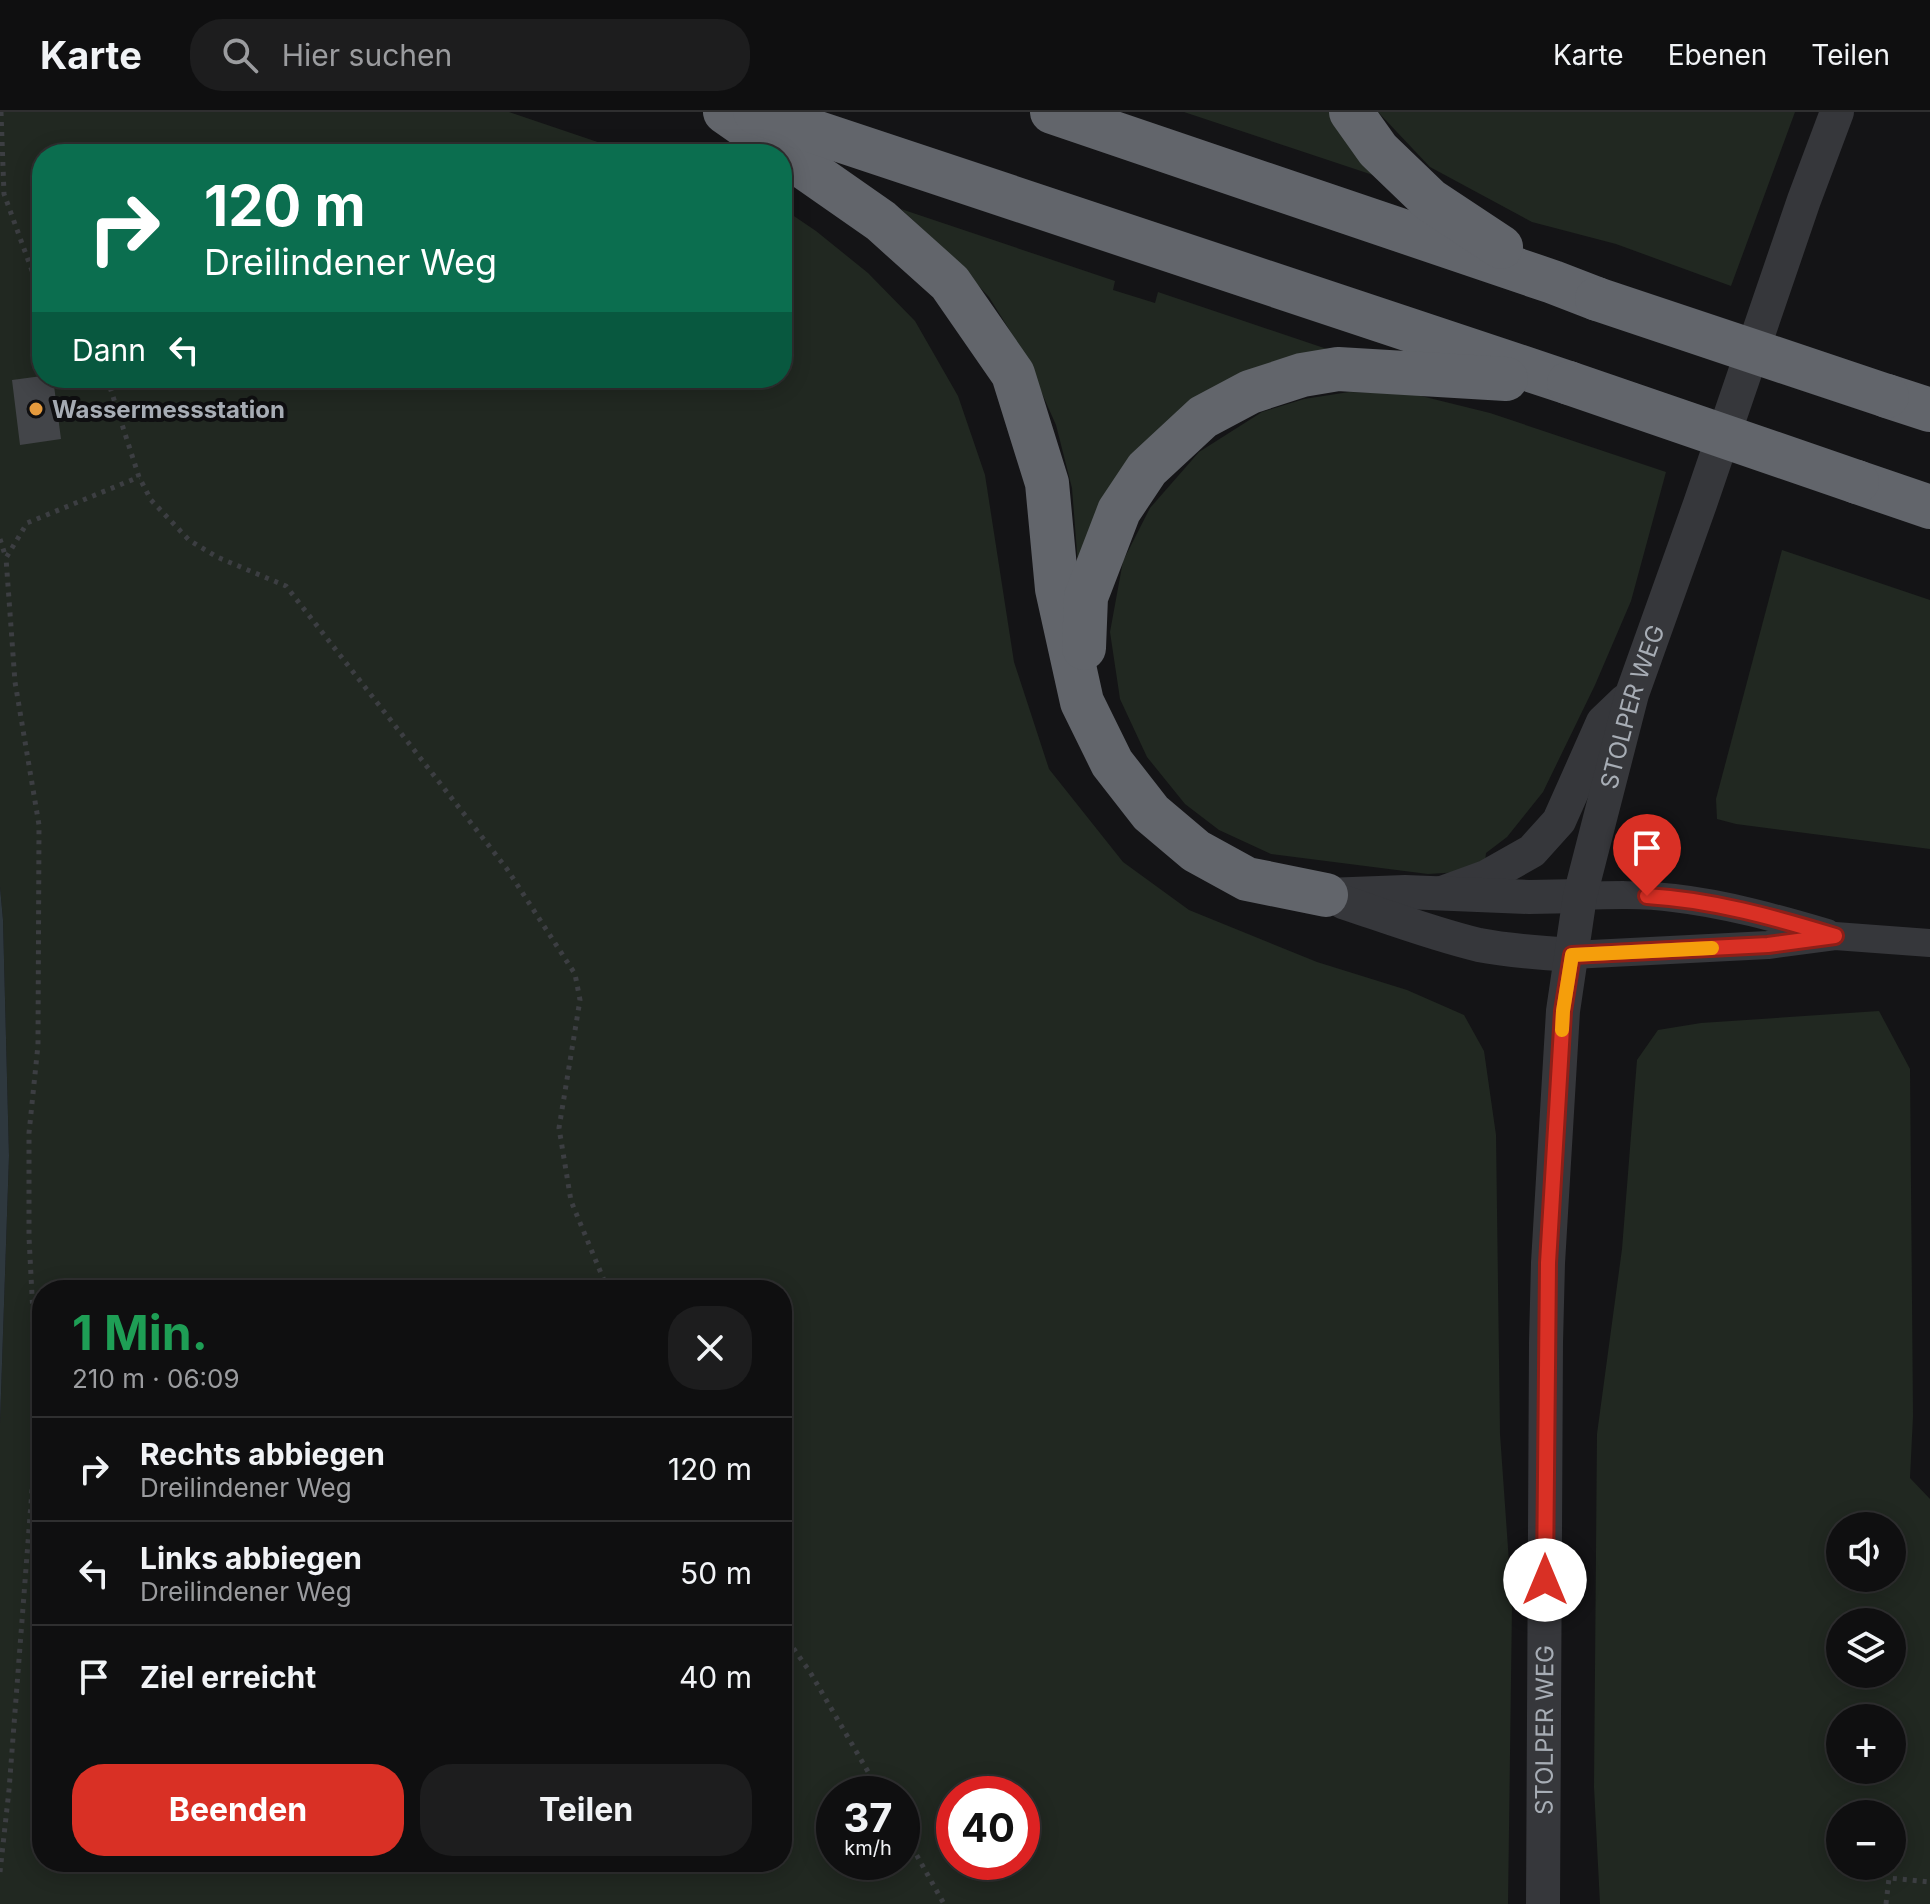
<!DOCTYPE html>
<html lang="de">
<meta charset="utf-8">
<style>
body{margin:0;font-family:Inter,sans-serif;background:#1d1d1e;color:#f1f3f6;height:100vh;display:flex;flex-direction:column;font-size:30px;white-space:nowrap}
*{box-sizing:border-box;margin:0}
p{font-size:26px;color:#9b9c9f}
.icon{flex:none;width:44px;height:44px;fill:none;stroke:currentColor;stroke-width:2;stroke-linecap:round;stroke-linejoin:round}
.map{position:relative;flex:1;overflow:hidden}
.sheet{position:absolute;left:32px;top:1168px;width:760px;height:592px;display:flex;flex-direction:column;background:#0f0f10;border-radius:32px;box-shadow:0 4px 20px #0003,0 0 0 2px #2f2f30}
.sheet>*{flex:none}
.banner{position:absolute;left:32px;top:32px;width:760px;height:244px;border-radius:32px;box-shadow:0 4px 20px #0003,0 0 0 2px #2f2f30;background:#0b6e4f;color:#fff;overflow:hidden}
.buttons{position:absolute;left:1826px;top:1400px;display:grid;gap:16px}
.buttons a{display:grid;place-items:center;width:80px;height:80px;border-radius:50%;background:#0f0f10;box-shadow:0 4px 20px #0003,0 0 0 2px #2f2f30;font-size:40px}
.speed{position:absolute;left:816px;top:1664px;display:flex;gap:16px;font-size:40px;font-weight:700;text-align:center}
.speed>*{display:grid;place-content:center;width:104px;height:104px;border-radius:50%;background:#0f0f10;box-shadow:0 4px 20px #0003,0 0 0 2px #2f2f30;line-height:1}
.speed small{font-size:20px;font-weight:400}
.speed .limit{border:12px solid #d22;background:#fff;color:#111}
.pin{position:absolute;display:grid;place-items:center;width:68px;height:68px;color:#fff;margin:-82px -34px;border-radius:50% 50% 50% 0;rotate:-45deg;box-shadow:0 0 8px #0007}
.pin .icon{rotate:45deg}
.me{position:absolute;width:88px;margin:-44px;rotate:0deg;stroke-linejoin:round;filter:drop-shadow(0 0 6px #0008)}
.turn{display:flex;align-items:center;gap:28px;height:168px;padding:0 40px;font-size:36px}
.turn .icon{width:104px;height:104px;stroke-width:2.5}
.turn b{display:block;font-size:56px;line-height:68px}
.then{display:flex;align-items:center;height:76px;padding:0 40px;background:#0003;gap:16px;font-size:30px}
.round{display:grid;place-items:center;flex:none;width:84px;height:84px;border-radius:32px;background:#1d1d1e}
.summary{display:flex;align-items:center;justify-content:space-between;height:136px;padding:0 40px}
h1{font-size:48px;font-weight:700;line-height:60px;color:#1e9e55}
.action{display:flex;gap:16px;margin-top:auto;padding:16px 40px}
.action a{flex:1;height:92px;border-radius:32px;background:#d93025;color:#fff;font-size:32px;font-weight:700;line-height:92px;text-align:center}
.action a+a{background:#1d1d1e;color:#f1f3f6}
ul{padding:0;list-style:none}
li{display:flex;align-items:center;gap:24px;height:104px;padding:0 40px;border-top:2px solid #2f2f30}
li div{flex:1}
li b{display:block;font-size:30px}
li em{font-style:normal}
header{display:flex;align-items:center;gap:48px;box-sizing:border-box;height:112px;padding:0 40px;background:#0f0f10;border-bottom:2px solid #2f2f30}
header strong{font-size:38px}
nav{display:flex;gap:44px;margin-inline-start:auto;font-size:28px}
.search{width:560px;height:72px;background:#1d1d1e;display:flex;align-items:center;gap:20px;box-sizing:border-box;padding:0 28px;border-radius:32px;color:#9b9c9f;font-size:30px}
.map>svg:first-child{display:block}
.green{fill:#212821;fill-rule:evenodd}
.water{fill:#2e383e}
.building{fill:#434549}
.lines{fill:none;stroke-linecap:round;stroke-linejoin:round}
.path{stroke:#3c3e42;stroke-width:5;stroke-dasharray:4 6;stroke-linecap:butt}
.minor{stroke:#36373b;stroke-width:28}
.tertiary{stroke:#36373b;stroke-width:34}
.motorway{stroke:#62656b;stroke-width:44}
.motorway-bridge{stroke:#62656b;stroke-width:44}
.route-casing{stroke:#8d1f18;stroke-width:20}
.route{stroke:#d93025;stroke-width:14}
.slow{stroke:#f59e0b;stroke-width:14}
.poi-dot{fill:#e59a3d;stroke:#0f0f11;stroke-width:3}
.labels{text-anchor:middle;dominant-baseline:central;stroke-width:8;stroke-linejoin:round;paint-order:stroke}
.poi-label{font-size:24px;font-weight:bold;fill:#a7adb5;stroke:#0f0f11;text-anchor:start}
.street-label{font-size:24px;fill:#a7adb5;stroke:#0f0f11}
</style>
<header>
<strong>Karte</strong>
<div class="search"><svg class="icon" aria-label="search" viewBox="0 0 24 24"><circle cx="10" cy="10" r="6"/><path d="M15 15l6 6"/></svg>Hier suchen</div>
<nav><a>Karte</a><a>Ebenen</a><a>Teilen</a></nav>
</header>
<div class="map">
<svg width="1930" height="1792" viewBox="0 0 1930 1792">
<rect width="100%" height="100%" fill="#141416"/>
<g class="green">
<path d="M0 0H509L633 42H42V266H782V96L816 119 868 161 915 209 958 284 985 363 1014 550 1049 657 1123 750 1189 798 1317 850 1407 878 1464 903 1484 939 1496 1023 1500 1322 1512 1493 1508 1792H0V1311L9 1044 3 808 0 775ZM42 1178H782V1750H42ZM834 1682H902V1750H834ZM954 1682H1022V1750H954Z"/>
<polygon points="1184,0 1338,0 1400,72"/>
<polygon points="1378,0 1795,0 1731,174 1616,132 1532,110 1430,55"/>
<polygon points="901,97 1115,169 1113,178 1155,191 1158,180 1330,238 1220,284 1080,479 1072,376 1056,313 1025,243 989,185 946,139"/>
<polygon points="1349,280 1413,282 1490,301 1666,360 1631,489 1595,573 1543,680 1507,725 1486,741 1485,750 1460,760 1428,762 1271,742 1219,718 1185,692 1147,645 1120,587 1110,520 1123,449 1150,396 1199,340 1262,300 1304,287"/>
<polygon points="1782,438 1930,488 1930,737 1736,712 1717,707 1716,687"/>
<path d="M1879 899 1910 957 1913 1304 1910 1366 1930 1387V1792H1600L1594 1675 1597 1322 1622 1137 1637 948 1658 918 1701 911ZM1840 1414H1892V1466H1840ZM1840 1510H1892V1562H1840ZM1840 1606H1892V1658H1840ZM1840 1702H1892V1754H1840Z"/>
</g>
<polygon class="water" points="0,775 3,808 9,1044 0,1311"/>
<polygon class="building" points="42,264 42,266 53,266 61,327 20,333 12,268"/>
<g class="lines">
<g class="path">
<polyline points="1,0 4,82 42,186"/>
<polyline points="107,266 139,365 151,388 189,428 217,445 286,474 507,757 575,862 580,888 559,1016 571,1089 608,1178"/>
<polyline points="0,427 6,446"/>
<polyline points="782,1520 810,1560 881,1682"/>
<polyline points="902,1717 944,1792"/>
<polyline points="0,1760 9,1678 38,1300 29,1125 29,1021 38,933 39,713 15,570 6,446 27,411 139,365"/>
<polyline points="1886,1792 1889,1766 1930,1770"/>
</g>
<g class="minor">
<path d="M1580 784C1611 783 1643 782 1674 786 1726 792 1776 806 1827 821"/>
<polyline points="1572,843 1768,833 1835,824 1930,831"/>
</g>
<g class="tertiary">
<polyline points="1442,781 1486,765 1532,739 1559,709 1603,610 1625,589"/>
<polyline points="1326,783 1405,780 1529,785 1580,784"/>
<path d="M1343 790C1388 805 1433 822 1479 833 1510 839 1541 841 1572 843"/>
<path id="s1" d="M1543 1792 1546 1231 1548 1151 1563 899 1580 784 1632 582 1700 392 1804 88 1837 0"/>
</g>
<g class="motorway">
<polyline points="725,0 881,109 950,171 1013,262 1047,371 1057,477 1082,590 1112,651 1151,701 1196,739 1247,767 1326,783"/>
<polyline points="755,0 1569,271"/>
<polyline points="1052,0 1553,170 1597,187"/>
<polyline points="1351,0 1378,38 1430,88 1501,135"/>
<polyline points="1887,284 1930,298"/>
<polyline points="1857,370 1930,395"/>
<polyline points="1084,536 1086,485 1119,399 1147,357 1203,305 1250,280 1302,263 1338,257 1506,267"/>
</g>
<g class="motorway-bridge">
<polyline points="1597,187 1887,284"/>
<polyline points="1569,271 1857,370"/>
</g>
</g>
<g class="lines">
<defs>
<path id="route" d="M1545 1468 1548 1151 1563 899 1572 843 1768 833 1835 824C1773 805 1712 788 1647 784"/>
</defs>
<use href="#route" class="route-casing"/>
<use href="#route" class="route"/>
<polyline class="slow" points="1562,918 1563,899 1572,843 1712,836"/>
</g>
<circle class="poi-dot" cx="36" cy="297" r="8"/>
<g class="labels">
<g class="poi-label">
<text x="52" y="297">Wassermessstation</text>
</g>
<g class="street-label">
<text stroke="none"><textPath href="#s1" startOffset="1206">STOLPER WEG</textPath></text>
<text stroke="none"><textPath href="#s1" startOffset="174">STOLPER WEG</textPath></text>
</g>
</g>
</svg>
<div class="buttons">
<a><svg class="icon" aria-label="sound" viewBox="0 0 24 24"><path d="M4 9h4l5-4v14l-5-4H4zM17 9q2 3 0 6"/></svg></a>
<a><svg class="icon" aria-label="layers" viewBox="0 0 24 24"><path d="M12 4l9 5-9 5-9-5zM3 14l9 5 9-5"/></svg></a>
<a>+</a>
<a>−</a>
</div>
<div class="speed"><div>37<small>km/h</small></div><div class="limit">40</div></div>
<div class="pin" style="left:1647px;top:784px;background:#d93025"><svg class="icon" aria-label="arrive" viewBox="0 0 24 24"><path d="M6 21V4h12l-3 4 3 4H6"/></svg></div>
<svg class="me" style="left:1545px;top:1468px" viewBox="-20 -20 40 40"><circle r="19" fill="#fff"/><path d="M0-13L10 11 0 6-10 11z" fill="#d93025"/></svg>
<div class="banner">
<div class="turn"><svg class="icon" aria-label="right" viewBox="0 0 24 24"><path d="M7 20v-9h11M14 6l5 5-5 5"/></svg><div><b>120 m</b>Dreilindener Weg</div></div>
<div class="then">Dann<svg class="icon" aria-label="left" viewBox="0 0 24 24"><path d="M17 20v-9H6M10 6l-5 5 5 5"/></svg></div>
</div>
<section class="sheet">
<div class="summary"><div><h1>1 Min.</h1><p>210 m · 06:09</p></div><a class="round"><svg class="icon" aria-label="close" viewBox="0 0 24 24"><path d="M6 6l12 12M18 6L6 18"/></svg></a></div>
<ul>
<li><svg class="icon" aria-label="right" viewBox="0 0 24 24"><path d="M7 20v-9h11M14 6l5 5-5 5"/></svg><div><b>Rechts abbiegen</b><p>Dreilindener Weg</p></div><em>120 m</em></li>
<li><svg class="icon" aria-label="left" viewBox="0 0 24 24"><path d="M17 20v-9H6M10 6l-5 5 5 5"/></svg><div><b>Links abbiegen</b><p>Dreilindener Weg</p></div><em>50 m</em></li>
<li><svg class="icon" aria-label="arrive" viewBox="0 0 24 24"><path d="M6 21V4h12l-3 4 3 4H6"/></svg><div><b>Ziel erreicht</b></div><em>40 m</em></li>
</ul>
<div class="action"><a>Beenden</a><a>Teilen</a></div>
</section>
</div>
